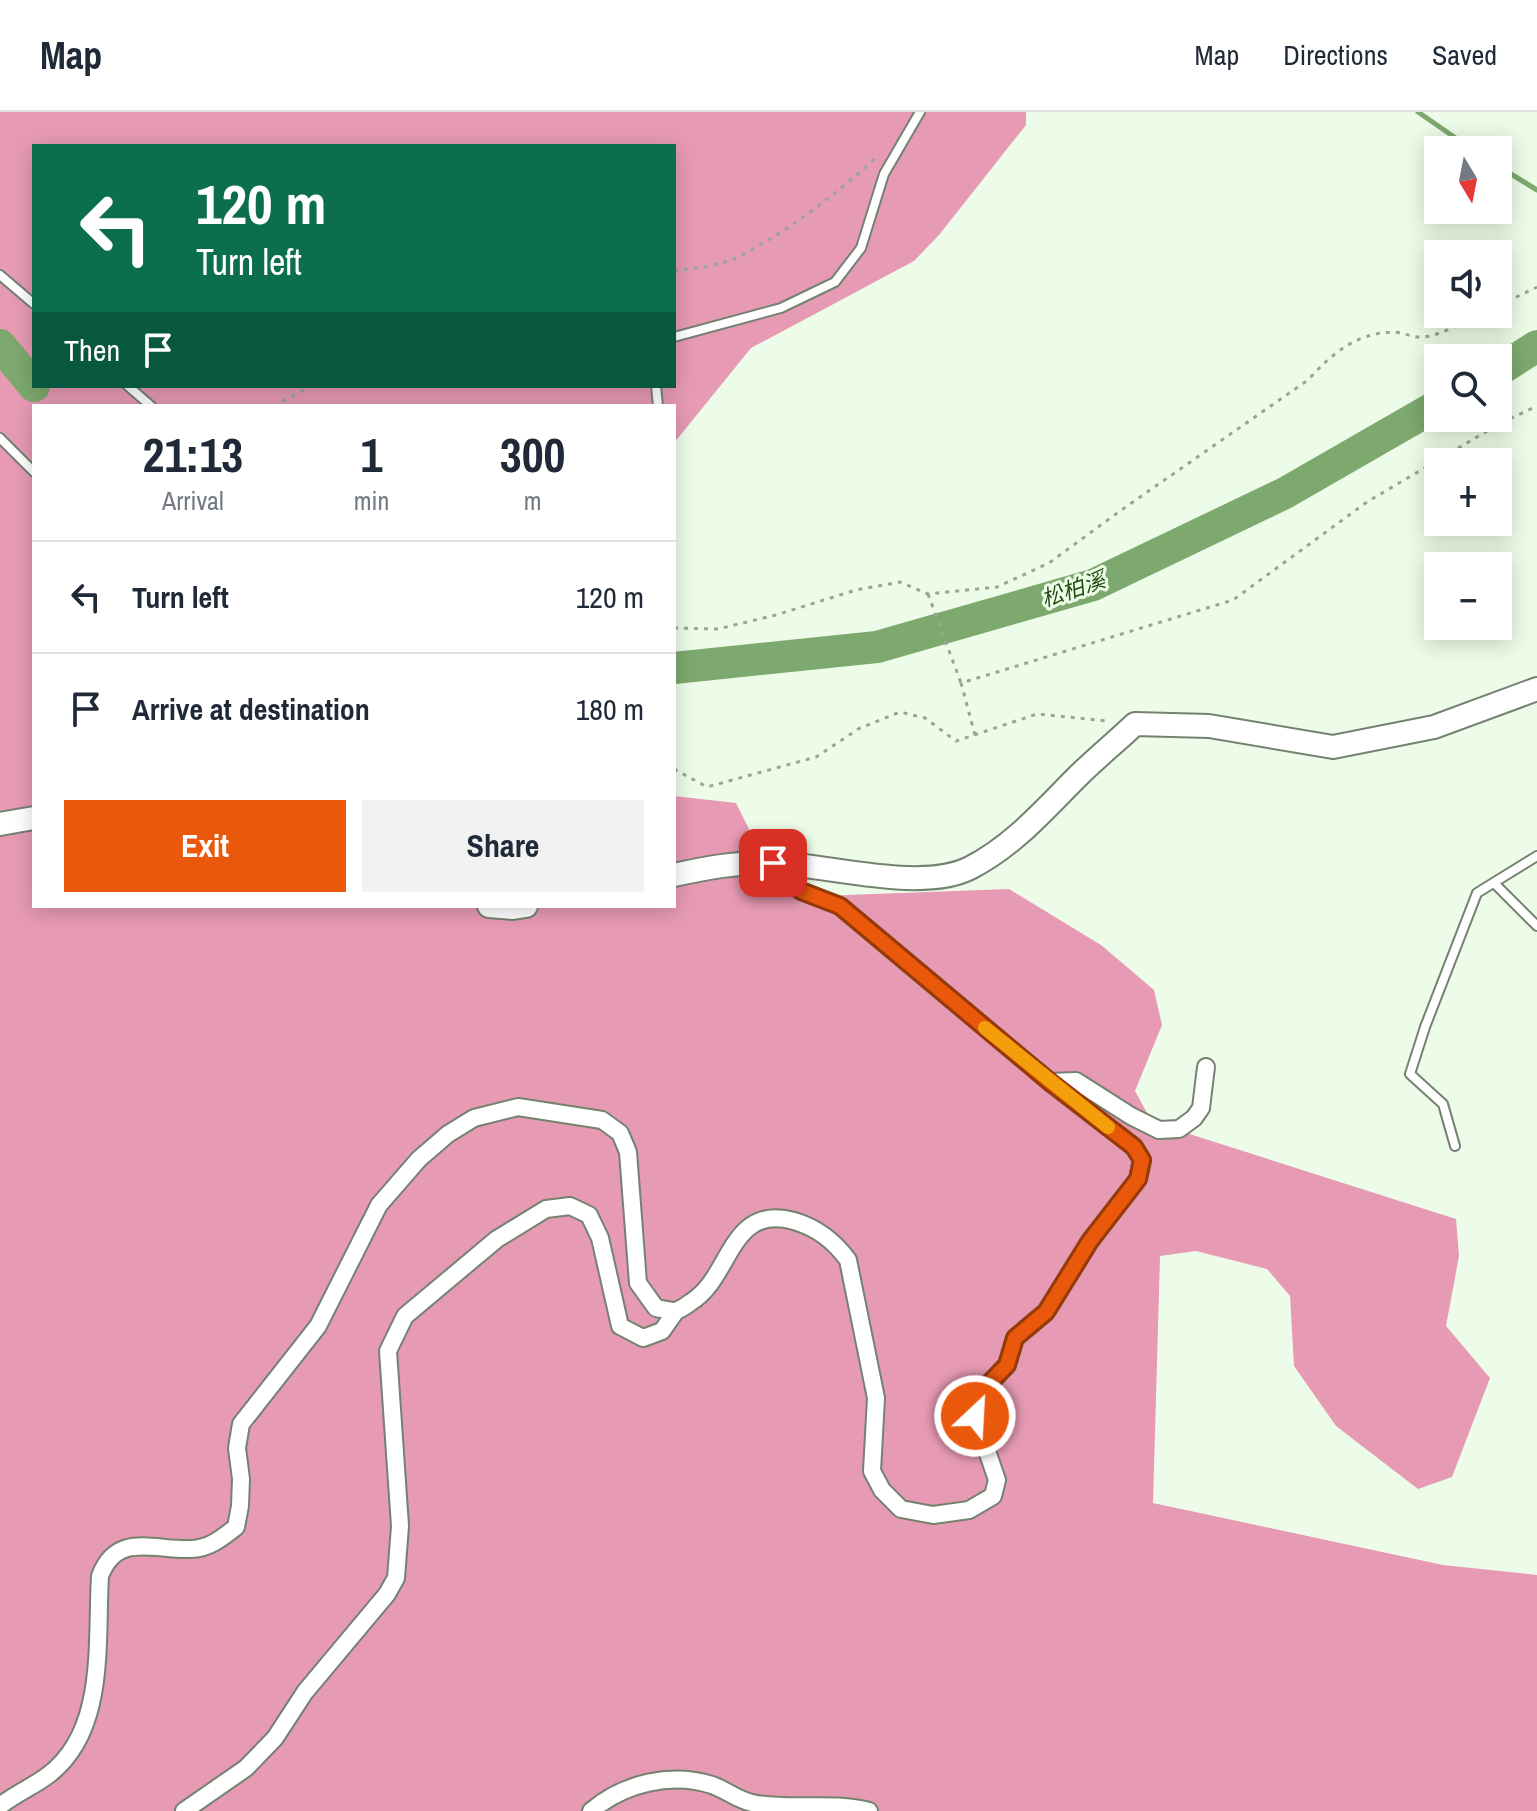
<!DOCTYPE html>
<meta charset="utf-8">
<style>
body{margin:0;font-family:"Archivo Narrow","Noto Sans TC",sans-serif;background:#f2f2f3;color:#1f2937;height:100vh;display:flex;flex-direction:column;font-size:30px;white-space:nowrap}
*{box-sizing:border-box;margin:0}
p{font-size:26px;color:#747a83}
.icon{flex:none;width:44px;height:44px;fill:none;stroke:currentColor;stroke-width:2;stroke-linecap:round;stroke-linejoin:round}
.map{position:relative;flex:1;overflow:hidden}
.sheet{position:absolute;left:32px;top:292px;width:644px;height:504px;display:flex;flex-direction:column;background:#fff;border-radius:0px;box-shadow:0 4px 20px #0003}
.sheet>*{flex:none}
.hud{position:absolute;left:32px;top:32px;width:644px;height:244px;border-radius:0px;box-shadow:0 4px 20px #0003;background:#0b6e4f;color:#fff;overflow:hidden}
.needle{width:52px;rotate:170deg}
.fabs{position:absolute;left:1424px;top:24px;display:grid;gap:16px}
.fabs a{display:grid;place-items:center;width:88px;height:88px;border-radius:0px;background:#fff;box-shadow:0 4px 20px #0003;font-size:40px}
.pin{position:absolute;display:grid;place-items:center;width:68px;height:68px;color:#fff;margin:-34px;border-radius:16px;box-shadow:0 4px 12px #0006}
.me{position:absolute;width:88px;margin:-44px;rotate:25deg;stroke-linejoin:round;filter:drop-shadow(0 0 6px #0008)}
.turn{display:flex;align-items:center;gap:28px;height:168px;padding:0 32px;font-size:36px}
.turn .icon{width:104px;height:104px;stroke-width:2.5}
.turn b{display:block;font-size:56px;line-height:68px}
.then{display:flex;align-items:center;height:76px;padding:0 32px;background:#0003;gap:16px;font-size:30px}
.eta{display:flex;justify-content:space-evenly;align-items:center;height:136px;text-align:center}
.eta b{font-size:48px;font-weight:700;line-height:56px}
.button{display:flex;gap:16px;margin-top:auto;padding:16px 32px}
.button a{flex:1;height:92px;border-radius:0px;background:#ea580c;color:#fff;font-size:32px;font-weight:700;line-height:92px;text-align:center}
.button a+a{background:#f2f2f3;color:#1f2937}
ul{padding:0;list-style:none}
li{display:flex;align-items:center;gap:24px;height:112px;padding:0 32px;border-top:2px solid #e0e1e3}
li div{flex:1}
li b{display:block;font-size:30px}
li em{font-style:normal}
header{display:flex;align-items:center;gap:48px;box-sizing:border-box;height:112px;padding:0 40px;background:#fff;border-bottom:2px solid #e0e1e3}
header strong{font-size:38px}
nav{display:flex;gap:44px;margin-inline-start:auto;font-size:28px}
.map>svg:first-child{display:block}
.forest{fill:#e79ab4;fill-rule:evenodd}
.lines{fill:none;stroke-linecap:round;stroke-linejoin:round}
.stream{stroke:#7da96e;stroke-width:5}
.river{stroke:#7da96e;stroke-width:32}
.service-casing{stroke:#748270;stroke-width:12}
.minor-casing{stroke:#748270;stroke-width:20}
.secondary-casing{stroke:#748270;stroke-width:26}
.path{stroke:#9aa596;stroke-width:3;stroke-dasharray:4 6;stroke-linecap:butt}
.service{stroke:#fff;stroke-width:8}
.minor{stroke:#fff;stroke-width:16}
.secondary{stroke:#fff;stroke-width:22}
.route-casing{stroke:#983908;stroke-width:20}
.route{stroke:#ea580c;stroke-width:14}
.slow{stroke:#f59e0b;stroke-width:14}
.labels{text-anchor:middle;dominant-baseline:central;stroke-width:6;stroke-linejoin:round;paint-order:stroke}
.water-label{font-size:22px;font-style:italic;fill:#224d10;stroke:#edfce8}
</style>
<header>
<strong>Map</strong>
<nav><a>Map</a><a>Directions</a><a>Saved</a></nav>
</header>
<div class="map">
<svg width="1537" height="1699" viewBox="0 0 1537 1699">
<rect width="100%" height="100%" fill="#edfce8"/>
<path class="forest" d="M0 0H1026V13L939 123 914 149 751 236 674 331V294H34V794H674V684L736 691 751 721 734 750 749 782 819 784 1009 777 1101 833 1154 878 1162 913 1135 979 1152 1010 1456 1107 1459 1144 1446 1214 1490 1266 1452 1365 1418 1377 1336 1314 1294 1254 1290 1184 1267 1157 1196 1139 1160 1144 1153 1391 1443 1453 1537 1463V1699H0ZM34 34H674V274H34Z"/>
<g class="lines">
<g class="stream">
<polyline points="1418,0 1473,38"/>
<polyline points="1498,54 1537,78"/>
</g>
<g class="river">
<polyline points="0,233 34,274"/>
<polyline points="1498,259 1537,234"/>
<polyline points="674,556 877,535 1093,473 1285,381 1438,293"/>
</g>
<defs>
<g id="service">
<polyline points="0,163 34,192"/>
<polyline points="674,225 781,196 835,170 861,136 884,62 920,0"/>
<polyline points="128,274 151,294"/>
<polyline points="656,274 658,294"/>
<polyline points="0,326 34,360"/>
<polyline points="1494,771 1537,814"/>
<polyline points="1455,1034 1443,992 1410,962 1425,915 1477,781 1537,744"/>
</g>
<g id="minor">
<polyline points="1050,970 1076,969 1131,1004 1159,1018 1179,1017 1194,1006 1201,996 1206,955"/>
<path d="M0 1694C15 1682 32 1675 47 1664 107 1620 96 1531 100 1464 117 1419 154 1439 192 1437 210 1436 222 1426 236 1415L240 1394 241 1367 237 1336 241 1312 318 1214 379 1093 419 1047 448 1022 474 1006 518 995 602 1008 620 1021 628 1040 638 1171 656 1196C662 1197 670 1199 675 1199 680 1198 687 1193 691 1190 732 1165 729 1091 794 1109 818 1116 834 1129 848 1148L876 1286 872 1359 882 1378 901 1397 933 1403 969 1398 993 1384 997 1368 975 1304 976 1285 1007 1253 1015 1226 1046 1200 1090 1129 1138 1067 1142 1048 1134 1035 1050 970 840 794 801 779 773 751"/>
<polyline points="184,1699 246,1656 275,1626 305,1580 387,1482 396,1466 400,1414 388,1239 405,1204 497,1127 546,1097 570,1094 589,1103 600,1126 620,1214 643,1226 662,1219 676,1199"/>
<path d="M591 1699C624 1671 671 1660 712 1673 726 1678 738 1688 752 1691 790 1699 831 1689 869 1699"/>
</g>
<g id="secondary">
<polyline points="0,712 34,706"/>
<path d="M674 763C706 756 737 750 771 751 826 752 920 781 970 756 1013 734 1043 699 1077 665 1095 647 1116 630 1135 612L1209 614 1333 635 1434 615 1537 577"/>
<polyline points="489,794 513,796 526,794"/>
</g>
</defs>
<use href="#service" class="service-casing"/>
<use href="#minor" class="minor-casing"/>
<use href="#secondary" class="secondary-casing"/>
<g class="path">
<path d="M674 159C696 156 720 154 740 144 790 118 838 81 879 43"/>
<polyline points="1498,194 1537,175"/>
<polyline points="274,294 311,274"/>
<polyline points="928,482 961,571"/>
<path d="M674 516 718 517 776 503 856 478 900 470 928 482 997 475 1049 451 1120 399 1308 268C1332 242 1354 222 1392 220 1402 220 1413 226 1423 225 1442 223 1463 210 1481 202"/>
<polyline points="975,623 961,571 1233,488 1367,390 1499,312 1537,294"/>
<polyline points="674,657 707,675 816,645 860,616 900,600 925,606 956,629 1037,602 1108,609"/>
</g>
<use href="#service" class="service"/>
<use href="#minor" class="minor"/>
<use href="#secondary" class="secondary"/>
</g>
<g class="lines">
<defs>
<polyline id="route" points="773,751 801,779 840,794 1050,970 1134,1035 1142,1048 1138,1067 1090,1129 1046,1200 1015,1226 1007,1253 976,1285 975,1304"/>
</defs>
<use href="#route" class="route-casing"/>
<use href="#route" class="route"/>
<polyline class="slow" points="985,916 1108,1015"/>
</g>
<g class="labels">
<g class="water-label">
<text transform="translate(1073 477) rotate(-19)">松柏溪</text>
</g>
</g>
</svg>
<div class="fabs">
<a><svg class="needle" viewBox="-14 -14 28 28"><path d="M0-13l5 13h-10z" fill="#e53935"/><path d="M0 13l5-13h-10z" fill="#747a83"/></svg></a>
<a><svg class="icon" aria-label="sound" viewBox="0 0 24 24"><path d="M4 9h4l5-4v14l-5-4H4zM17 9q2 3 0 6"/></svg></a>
<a><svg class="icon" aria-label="search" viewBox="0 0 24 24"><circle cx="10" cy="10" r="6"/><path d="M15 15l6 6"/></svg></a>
<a>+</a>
<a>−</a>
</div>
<div class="pin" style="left:773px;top:751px;background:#d93025"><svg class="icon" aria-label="arrive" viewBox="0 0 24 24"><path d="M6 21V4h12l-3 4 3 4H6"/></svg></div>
<svg class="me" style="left:975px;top:1304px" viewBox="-20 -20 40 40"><circle r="17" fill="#ea580c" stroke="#fff" stroke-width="3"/><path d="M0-11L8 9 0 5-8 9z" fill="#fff"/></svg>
<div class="hud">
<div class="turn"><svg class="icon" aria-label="left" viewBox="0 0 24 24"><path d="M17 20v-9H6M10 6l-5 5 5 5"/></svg><div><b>120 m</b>Turn left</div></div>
<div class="then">Then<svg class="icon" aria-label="arrive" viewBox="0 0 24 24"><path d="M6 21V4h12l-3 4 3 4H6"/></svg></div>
</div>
<section class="sheet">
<div class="eta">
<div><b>21:13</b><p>Arrival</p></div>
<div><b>1</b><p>min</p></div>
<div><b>300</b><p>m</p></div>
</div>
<ul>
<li><svg class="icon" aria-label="left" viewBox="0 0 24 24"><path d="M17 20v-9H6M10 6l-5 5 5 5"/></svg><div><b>Turn left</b></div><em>120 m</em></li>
<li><svg class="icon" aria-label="arrive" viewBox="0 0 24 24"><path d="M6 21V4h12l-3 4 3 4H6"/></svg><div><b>Arrive at destination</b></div><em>180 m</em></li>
</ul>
<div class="button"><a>Exit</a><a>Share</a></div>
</section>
</div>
